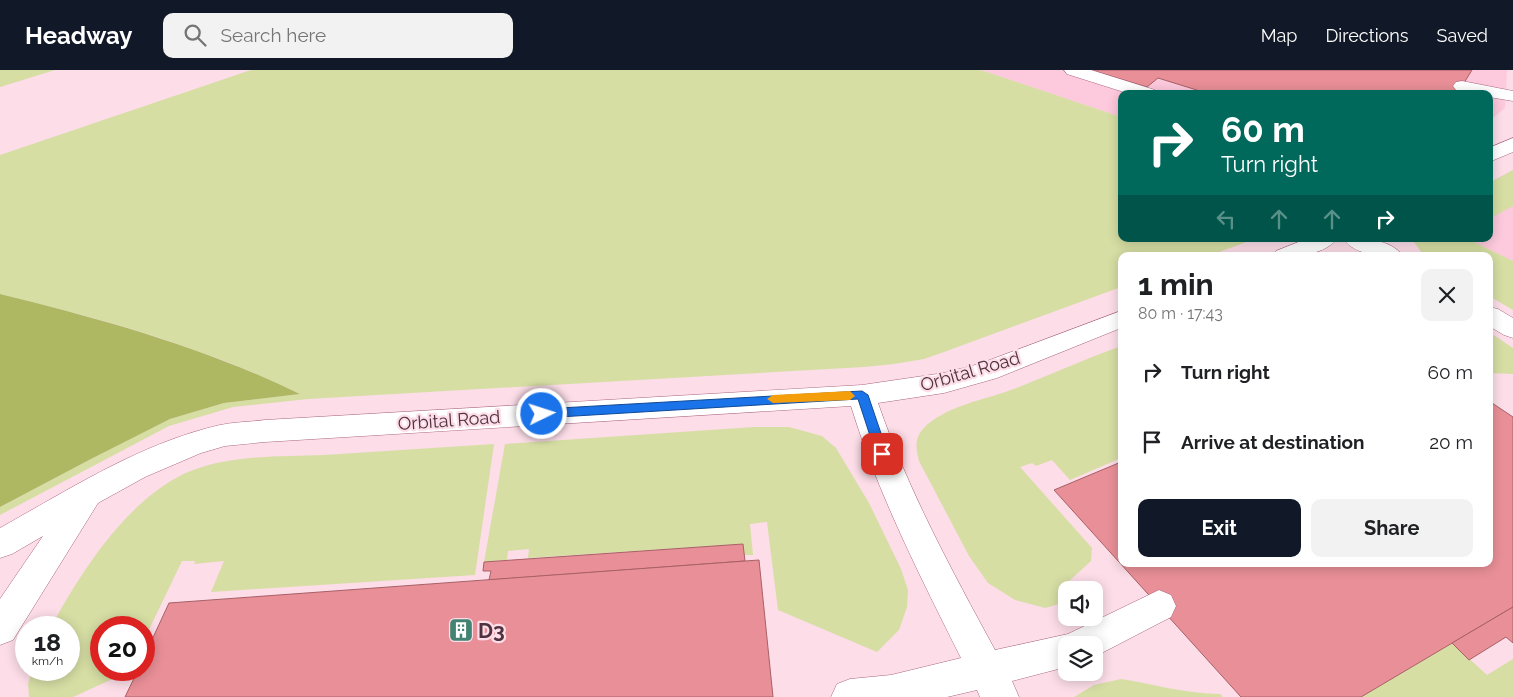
<!DOCTYPE html>
<meta charset="utf-8">
<style>
body{margin:0;font-family:Raleway,sans-serif;background:#f2f2f2;color:#202124;height:100vh;display:flex;flex-direction:column;font-size:19px;white-space:nowrap}
*{box-sizing:border-box;margin:0}
p{font-size:16px;color:#757577}
.icon{flex:none;width:28px;height:28px;fill:none;stroke:currentColor;stroke-width:2;stroke-linecap:round;stroke-linejoin:round}
.map{position:relative;flex:1;overflow:hidden}
.drawer{position:absolute;left:1118px;top:182px;width:375px;height:315px;display:flex;flex-direction:column;background:#fff;border-radius:10px;box-shadow:0 2px 12px #0003}
.drawer>*{flex:none}
.banner{position:absolute;left:1118px;top:20px;width:375px;height:152px;border-radius:10px;box-shadow:0 2px 12px #0003;background:#00695c;color:#fff;overflow:hidden}
.buttons{position:absolute;left:1058px;top:511px;display:grid;gap:10px}
.buttons a{display:grid;place-items:center;width:45px;height:45px;border-radius:10px;background:#fff;box-shadow:0 2px 12px #0003;font-size:25px}
.speed{position:absolute;left:15px;top:546px;display:flex;gap:10px;font-size:25px;font-weight:700;text-align:center}
.speed>*{display:grid;place-content:center;width:65px;height:65px;border-radius:50%;background:#fff;box-shadow:0 2px 12px #0003;line-height:1}
.speed small{font-size:12px;font-weight:400}
.speed .limit{border:8px solid #d22;background:#fff;color:#111}
.pin{position:absolute;display:grid;place-items:center;width:42px;height:42px;color:#fff;margin:-21px;border-radius:10px;box-shadow:0 2px 8px #0006}
.me{position:absolute;width:55px;margin:-28px;rotate:86deg;stroke-linejoin:round;filter:drop-shadow(0 0 4px #0008)}
.turn{display:flex;align-items:center;gap:18px;height:105px;padding:0 20px;font-size:22px}
.turn .icon{width:65px;height:65px;stroke-width:2.5}
.turn b{display:block;font-size:35px;line-height:42px}
.lanes{display:flex;align-items:center;height:48px;padding:0 20px;background:#0003;justify-content:center;gap:25px;direction:ltr}
.lanes .off{opacity:.35}
.round{display:grid;place-items:center;flex:none;width:52px;height:52px;border-radius:10px;background:#f2f2f2}
.head{display:flex;align-items:center;justify-content:space-between;height:85px;padding:0 20px}
h1{font-size:30px;font-weight:700;line-height:38px}
.primary-button{display:flex;gap:10px;margin-top:auto;padding:10px 20px}
.primary-button a{flex:1;height:58px;border-radius:10px;background:#111827;color:#fff;font-size:20px;font-weight:700;line-height:58px;text-align:center}
.primary-button a+a{background:#f2f2f2;color:#202124}
ul{padding:0;list-style:none}
li{display:flex;align-items:center;gap:15px;height:70px;padding:0 20px}
li div{flex:1}
li b{display:block;font-size:19px}
li em{font-style:normal}
header{display:flex;align-items:center;gap:30px;box-sizing:border-box;height:70px;padding:0 25px;background:#111827;color:#fff}
header strong{font-size:24px}
nav{display:flex;gap:28px;margin-inline-start:auto;font-size:18px}
.search{width:350px;height:45px;background:#f2f2f2;display:flex;align-items:center;gap:12px;box-sizing:border-box;padding:0 18px;border-radius:10px;color:#757577;font-size:19px}
.map>svg:first-child{display:block}
.built{fill:#fdc9dc}
.green{fill:#d6dea4}
.forest{fill:#aeb863}
.building{fill:#e98f97;stroke:#a86067}
.lines{fill:none;stroke-linecap:round;stroke-linejoin:round}
.minor-casing{stroke:#aa6682;stroke-width:1}
.minor{fill:#fff;fill-rule:evenodd}
.route{fill:#1a73e8;stroke:#114b97}
.slow{fill:#f59e0b}
.labels{text-anchor:middle;dominant-baseline:central;stroke-width:4.5;stroke-linejoin:round;paint-order:stroke}
.street-label{font-size:18px;fill:#50323e;stroke:#fcdde8}
.near-poi-label{font-size:21px;font-weight:bold;fill:#50323e;stroke:#fcdde8;text-anchor:start}
</style>
<header>
<strong>Headway</strong>
<div class="search"><svg class="icon" aria-label="search" viewBox="0 0 24 24"><circle cx="10" cy="10" r="6"/><path d="M15 15l6 6"/></svg>Search here</div>
<nav><a>Map</a><a>Directions</a><a>Saved</a></nav>
</header>
<div class="map">
<svg width="1513" height="627" viewBox="0 0 1513 627">
<rect width="100%" height="100%" fill="#fcdde8"/>
<g class="built">
<polygon points="981,0 1507,0 1505,38 1489,51 1489,24 1121,24 1121,47"/>
<polygon points="1513,100 1513,191 1468,169 1489,169 1489,113"/>
</g>
<g class="green">
<polygon points="0,0 55,0 0,17"/>
<path d="M251 0H981L1121 47V169H1255L1208 186H1121V217L944 282 924 289 894 294 864 297 308 329 233 337 169 356 0 445V437L91 389 170 349 224 333 300 324C205 277 102 249 0 224V85Z"/>
<polygon points="1513,100 1513,136 1489,149 1489,113"/>
<polygon points="1412,169 1468,169 1513,191 1513,240 1489,226 1489,186 1424,186"/>
<polygon points="1489,262 1513,278 1513,304 1489,303"/>
<path d="M1121 276V388L1070 410 1052 390 1036 396 1032 393 1020 397 1092 478 1091 491 1069 511 1059 534 1045 538 1034 535 1015 530 988 513 969 486 919 391C916 379 914 369 923 359 942 337 987 329 1014 319 1050 305 1085 289 1121 276Z"/>
<polygon points="754,357 789,357 822,366 836,378 869,433 901,499 908,520 907,537 899,560 877,582 778,540 767,452 750,454 753,485 744,485 743,474 528,488 529,479 508,481 507,490 484,492 505,374"/>
<path d="M494 374 475 505 211 522 224 491 194 494 195 491H182L144 570V558H101V600H129L128 602 73 627H29L28 614 32 600H69V558L51 557C80 504 121 439 176 408 219 384 276 387 324 385 381 381 437 378 494 374Z"/>
<polygon points="1452,573 1487,605 1513,589 1513,627 1361,627"/>
<path d="M1121 609C1154 614 1186 624 1220 624L1223 627H1074L1094 615Z"/>
</g>
<path class="forest" d="M0 224C102 249 206 278 300 324L224 333 170 349 91 389 0 437Z"/>
<g class="building">
<polygon points="1091,0 1472,0 1457,24 1197,24 1200,21 1158,8 1147,17"/>
<polygon points="1489,331 1513,347 1513,537 1361,627 1241,627 1054,420 1121,392 1121,494 1489,494"/>
<polygon points="743,474 745,491 489,510 491,501 483,501 484,492"/>
<polygon points="759,490 773,627 125,627 138,600 144,600 144,587 169,533"/>
<polygon points="1513,537 1513,573 1506,567 1469,590 1452,573"/>
</g>
<g class="lines">
<defs>
<g id="minor">
<polygon points="1064,0 1091,0 1155,20 1158,24 1130,24 1067,4"/>
<polygon points="1462,11 1513,21 1513,31 1489,27 1489,24 1474,24 1456,20 1453,16 1456,12"/>
<polygon points="1513,68 1513,82 1489,92 1489,78"/>
<path d="M1306 169H1336C1325 186 1291 187 1272 186L1276 181Z"/>
<path d="M1344 169C1363 169 1390 168 1403 186 1385 187 1354 186 1344 169Z"/>
<polygon points="1489,237 1498,239 1513,248 1513,268 1504,265 1489,256"/>
<path d="M1121 241V258L997 308 944 323 878 333C908 420 951 499 995 580L1068 564 1159 520 1171 525 1176 536 1171 547 1094 587V575H1066V597L1012 611 1019 627H980L977 620 947 627H831L837 614 850 609 891 605 961 588C920 506 878 424 851 336L265 372 225 376 201 383 145 407 98 433 13 570 0 575V529L43 466 12 484 0 488V458C70 419 141 373 220 355 234 352 250 352 265 350L862 315 944 303 979 294Z"/>
</g>
</defs>
<use href="#minor" class="minor-casing"/>
<use href="#minor" class="minor"/>
</g>
<polygon class="route" points="862,321 868,325 888,384 886,387 878,387 876,384 858,329 542,348 536,344 542,339"/>
<polygon class="slow" points="850,321 855,326 850,330 773,333 767,329 773,325"/>
<defs>
<symbol id="building-square" viewBox="-11 -11 22 22"><rect x="-9" y="-9" width="18" height="18" rx="4" fill="#438372" stroke="#fcdde8"/><path d="M-4-6H4V6H1V3H-1V6H-4ZM-2.5-4.3h1.7v1.8h-1.7ZM.8-4.3h1.7v1.8H.8ZM-2.5-1h1.7V.8h-1.7ZM.8-1h1.7V.8H.8Z" fill="#fff"/></symbol>
</defs>
<g fill-rule="evenodd">
<use href="#building-square" x="447" y="546" width="28" height="28"/>
</g>
<g class="labels">
<g class="street-label">
<text transform="translate(970 301) rotate(-16)">Orbital Road</text>
<text transform="translate(449 350) rotate(-4)">Orbital Road</text>
</g>
<g class="near-poi-label">
<text x="478" y="560">D3</text>
</g>
</g>
</svg>
<div class="buttons">
<a><svg class="icon" aria-label="sound" viewBox="0 0 24 24"><path d="M4 9h4l5-4v14l-5-4H4zM17 9q2 3 0 6"/></svg></a>
<a><svg class="icon" aria-label="layers" viewBox="0 0 24 24"><path d="M12 4l9 5-9 5-9-5zM3 14l9 5 9-5"/></svg></a>
</div>
<div class="speed"><div>18<small>km/h</small></div><div class="limit">20</div></div>
<div class="pin" style="left:882px;top:384px;background:#d93025"><svg class="icon" aria-label="arrive" viewBox="0 0 24 24"><path d="M6 21V4h12l-3 4 3 4H6"/></svg></div>
<svg class="me" style="left:542px;top:344px" viewBox="-20 -20 40 40"><circle r="17" fill="#1a73e8" stroke="#fff" stroke-width="3"/><path d="M0-11L8 9 0 5-8 9z" fill="#fff"/></svg>
<div class="banner">
<div class="turn"><svg class="icon" aria-label="right" viewBox="0 0 24 24"><path d="M7 20v-9h11M14 6l5 5-5 5"/></svg><div><b>60 m</b>Turn right</div></div>
<div class="lanes"><svg class="icon off" aria-label="left" viewBox="0 0 24 24"><path d="M17 20v-9H6M10 6l-5 5 5 5"/></svg><svg class="icon off" aria-label="ahead" viewBox="0 0 24 24"><path d="M12 20V5M6 11l6-6 6 6"/></svg><svg class="icon off" aria-label="ahead" viewBox="0 0 24 24"><path d="M12 20V5M6 11l6-6 6 6"/></svg><svg class="icon" aria-label="right" viewBox="0 0 24 24"><path d="M7 20v-9h11M14 6l5 5-5 5"/></svg></div>
</div>
<section class="drawer">
<div class="head"><div><h1>1 min</h1><p>80 m · 17:43</p></div><a class="round"><svg class="icon" aria-label="close" viewBox="0 0 24 24"><path d="M6 6l12 12M18 6L6 18"/></svg></a></div>
<ul>
<li><svg class="icon" aria-label="right" viewBox="0 0 24 24"><path d="M7 20v-9h11M14 6l5 5-5 5"/></svg><div><b>Turn right</b></div><em>60 m</em></li>
<li><svg class="icon" aria-label="arrive" viewBox="0 0 24 24"><path d="M6 21V4h12l-3 4 3 4H6"/></svg><div><b>Arrive at destination</b></div><em>20 m</em></li>
</ul>
<div class="primary-button"><a>Exit</a><a>Share</a></div>
</section>
</div>
